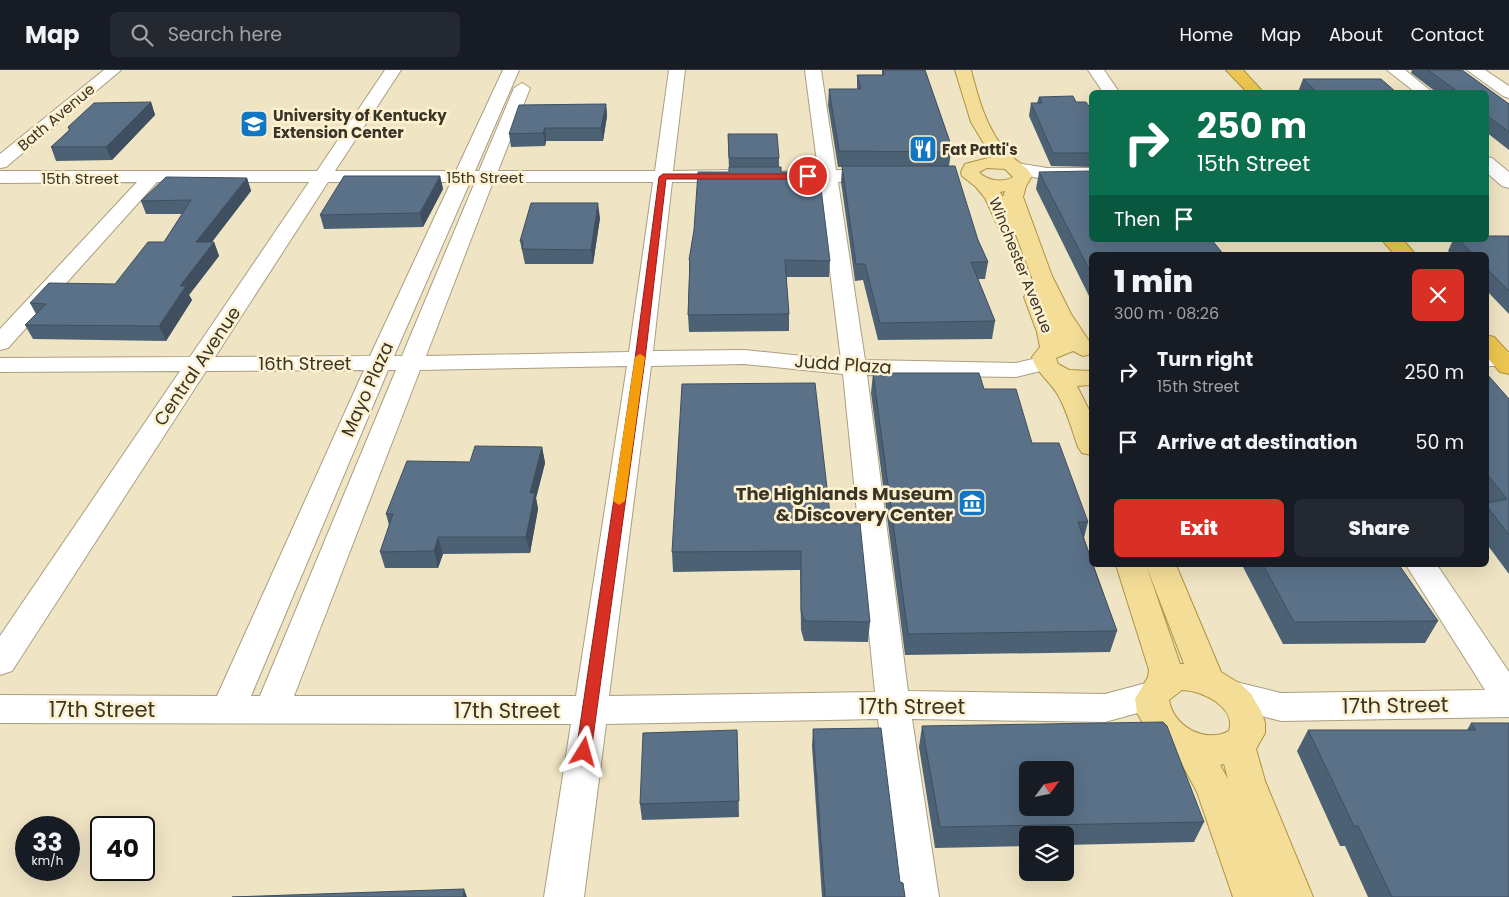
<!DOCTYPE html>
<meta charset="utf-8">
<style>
body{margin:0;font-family:Poppins,sans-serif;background:#242831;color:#f1f3f6;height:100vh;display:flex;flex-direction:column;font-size:19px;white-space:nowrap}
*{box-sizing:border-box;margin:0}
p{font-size:16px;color:#9ea1a6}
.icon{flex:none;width:28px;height:28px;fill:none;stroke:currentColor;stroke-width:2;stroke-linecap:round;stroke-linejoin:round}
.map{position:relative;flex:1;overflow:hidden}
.details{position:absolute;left:1089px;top:182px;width:400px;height:315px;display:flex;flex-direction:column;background:#171b24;border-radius:8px;box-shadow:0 5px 20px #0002}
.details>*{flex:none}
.hud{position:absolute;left:1089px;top:20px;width:400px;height:152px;border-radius:8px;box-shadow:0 5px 20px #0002;background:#0b6e4f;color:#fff;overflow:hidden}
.needle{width:32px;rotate:57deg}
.fabs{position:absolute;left:1019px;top:691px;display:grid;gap:10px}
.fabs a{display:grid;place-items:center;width:55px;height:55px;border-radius:8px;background:#171b24;box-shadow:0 5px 20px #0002;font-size:25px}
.speed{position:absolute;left:15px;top:746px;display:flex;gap:10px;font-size:25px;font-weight:700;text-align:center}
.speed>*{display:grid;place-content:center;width:65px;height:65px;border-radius:50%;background:#171b24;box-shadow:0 5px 20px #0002;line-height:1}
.speed small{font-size:12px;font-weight:400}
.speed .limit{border:2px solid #111;border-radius:8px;background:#fff;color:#111}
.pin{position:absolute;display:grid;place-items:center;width:42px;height:42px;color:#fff;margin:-21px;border:2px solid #fff;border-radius:50%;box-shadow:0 1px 5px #0007}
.me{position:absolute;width:55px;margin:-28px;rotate:8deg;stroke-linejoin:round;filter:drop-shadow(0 0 4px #0008)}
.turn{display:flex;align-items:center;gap:18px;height:105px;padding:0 25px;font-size:22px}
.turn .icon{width:65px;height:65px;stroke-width:2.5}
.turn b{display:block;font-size:35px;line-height:42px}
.then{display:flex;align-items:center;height:48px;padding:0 25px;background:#0003;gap:10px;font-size:19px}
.round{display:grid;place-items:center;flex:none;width:52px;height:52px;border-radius:8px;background:#242831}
.headline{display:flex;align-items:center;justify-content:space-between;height:85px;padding:0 25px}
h1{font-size:30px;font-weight:800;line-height:38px}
.action{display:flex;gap:10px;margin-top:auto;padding:10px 25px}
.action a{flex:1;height:58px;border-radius:8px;background:#d93025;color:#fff;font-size:20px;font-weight:800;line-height:58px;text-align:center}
.action a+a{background:#242831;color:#f1f3f6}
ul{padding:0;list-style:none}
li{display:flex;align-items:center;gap:15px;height:70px;padding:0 25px}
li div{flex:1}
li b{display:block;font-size:19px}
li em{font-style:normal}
header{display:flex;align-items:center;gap:30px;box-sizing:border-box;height:70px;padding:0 25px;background:#171b24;border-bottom:1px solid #363941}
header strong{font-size:24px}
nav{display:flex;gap:28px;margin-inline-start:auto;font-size:18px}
.search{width:350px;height:45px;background:#242831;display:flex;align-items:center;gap:12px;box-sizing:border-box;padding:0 18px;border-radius:8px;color:#9ea1a6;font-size:19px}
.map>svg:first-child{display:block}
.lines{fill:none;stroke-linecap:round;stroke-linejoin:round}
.minor-casing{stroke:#aa9f80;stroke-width:2}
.major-casing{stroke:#ad9342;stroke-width:2}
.highway-casing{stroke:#ad9342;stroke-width:2}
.minor{fill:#fff;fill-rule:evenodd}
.major{fill:#f4dd96;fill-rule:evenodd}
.highway{fill:#ecc650;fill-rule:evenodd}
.wall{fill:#4d6175}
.shaded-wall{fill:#3f4f5f}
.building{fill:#5a7188;stroke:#3f4f5f;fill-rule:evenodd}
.route{fill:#d93025;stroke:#8d1f18}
.slow{fill:#f59e0b}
.labels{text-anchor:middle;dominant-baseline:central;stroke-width:5;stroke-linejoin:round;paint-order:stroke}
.far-poi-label{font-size:15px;font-weight:bold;fill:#383427;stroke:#fdf1d0;text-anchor:start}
.far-street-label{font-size:15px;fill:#383427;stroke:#fdf1d0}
.street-label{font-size:18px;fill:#383427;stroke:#fdf1d0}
.poi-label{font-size:18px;font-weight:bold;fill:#383427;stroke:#fdf1d0;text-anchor:end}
.near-street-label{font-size:21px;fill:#383427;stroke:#fdf1d0}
</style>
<header>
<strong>Map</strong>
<div class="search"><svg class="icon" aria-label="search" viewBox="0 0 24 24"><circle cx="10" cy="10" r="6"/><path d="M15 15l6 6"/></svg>Search here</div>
<nav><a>Home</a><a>Map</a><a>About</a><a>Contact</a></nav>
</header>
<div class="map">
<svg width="1509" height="827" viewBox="0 0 1509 827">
<rect width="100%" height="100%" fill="#efe4c3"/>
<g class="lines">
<defs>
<g id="minor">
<polygon points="104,0 121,0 6,97 0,98 0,84"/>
<path d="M385 0H401L335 101H456L503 0H519L475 101H479L514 18 522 13 530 18 498 101H655L669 0H685L673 101 736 100 743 102 745 106 743 110 736 112H672L653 281 744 280 841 290 819 112 774 110 772 106 774 102 818 100 805 0H821L836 100H878L885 102 887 106 885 110 838 112 865 290 1016 293 1045 286 1053 288 1057 293 1053 298 1016 307 867 305 908 621 1105 624 1154 611 1166 615 1171 625 1166 635 1105 652 912 649 939 827H899L878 649 606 654 584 827H544L571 654 0 653V625L217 626 364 300 206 301 12 601 0 605V566L180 301 0 302V288L190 287 309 112H157L8 278 0 280V259L137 112 0 113V101H317ZM328 112H451L370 286 215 287ZM470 112H475L402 286H394ZM493 112H653L629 282 426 286ZM744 294 843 304 875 622 609 626 651 296ZM627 296 576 626H294L420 300ZM388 300H396L260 626H251Z"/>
<polygon points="1088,0 1104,0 1119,22 1103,22"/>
<polygon points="1387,0 1405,0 1432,22 1415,22"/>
<polygon points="1467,0 1485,0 1509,16 1509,28 1503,26"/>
<polygon points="1486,87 1492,88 1509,102 1509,118 1502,116 1486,102"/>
<polygon points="1017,93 1047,98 1091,98 1091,109 1047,110 1011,102 1008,98 1011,94"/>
<rect x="1486" y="282" width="23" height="14"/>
<polygon points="1406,495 1437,495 1509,602 1509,647 1281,651 1220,635 1215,625 1220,615 1232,611 1281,623 1485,620"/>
</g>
<g id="major">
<path d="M955 0H971C978 28 987 60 1007 82 1016 92 1026 95 1032 106L1026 116 1023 127 1052 206 1071 244 1091 274V284L1083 286 1073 281 1056 288 1058 294 1069 300 1091 301V315L1077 316 1091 344V385L1082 383 1078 377C1072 360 1067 341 1058 325 1050 311 1036 303 1032 287L1040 277 1037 262 1024 227 1027 222 1037 221 1016 165 1009 167 1002 165 985 128 976 117 962 106 961 102 965 94 992 87 971 52ZM987 98 1005 99 1013 107C1003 113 987 111 979 102ZM1005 121 1003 127 1000 122Z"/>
<path d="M1116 495H1146L1180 594H1184L1146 495H1176L1221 602 1242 615 1251 624 1262 643 1265 653V663L1256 679 1265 711 1313 827H1273L1260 793 1273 827H1233L1197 722 1177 685 1164 679 1151 667 1137 643 1135 629 1148 607 1149 600ZM1182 620C1201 620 1237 637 1229 661 1205 674 1173 656 1169 630ZM1224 694 1228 709 1220 695Z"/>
</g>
<g id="highway">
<polygon points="1226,0 1243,0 1263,22 1247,22"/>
<polygon points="1382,170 1403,170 1416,185 1395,185"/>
<polygon points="1486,265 1494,267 1509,283 1509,304 1500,302 1486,286"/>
</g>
</defs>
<use href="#minor" class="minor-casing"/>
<use href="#major" class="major-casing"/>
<use href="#highway" class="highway-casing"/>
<use href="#minor" class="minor"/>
<use href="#major" class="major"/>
<use href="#highway" class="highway"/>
</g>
<g class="wall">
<polygon points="882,0 925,0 950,72 949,77 951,82 949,96 978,170 988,192 985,209 978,209 995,251 992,269 878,270 863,210 855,211 841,112 842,97 838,97 828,35 829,19 857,19 857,5 882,5"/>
<polygon points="1412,0 1462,0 1509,34 1509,80 1486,62 1486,22 1436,22 1411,3"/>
<polygon points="1303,9 1396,22 1298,22"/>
<polygon points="1039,27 1076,32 1091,39 1091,97 1051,96 1029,46 1031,33 1037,33"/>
<polygon points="151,32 155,45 112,90 56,91 51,77 69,60 68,57"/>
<polygon points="606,34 607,46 603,71 546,71 545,76 511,77 509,64"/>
<polygon points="728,64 779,88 779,97 781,102 830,191 829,207 786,207 789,244 789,261 689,262 688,245 689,207 689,190 694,160 729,102"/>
<polygon points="1039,102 1091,185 1091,230 1036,119"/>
<polygon points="440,106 443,119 423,157 324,159 320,145"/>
<polygon points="247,108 251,121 212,172 214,172 219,186 189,225 192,230 166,271 33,269 25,255 36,244 30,233 115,214 164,172 182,144 146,144 141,131"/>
<polygon points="600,148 593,194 525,194 520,171"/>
<polygon points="1509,166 1509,244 1486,220 1486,185 1453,185 1448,181 1453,170 1486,170"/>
<polygon points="873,303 984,319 1032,373 1088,452 1084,468 1117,561 1110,582 905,585 871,323"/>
<polygon points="1486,303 1509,329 1509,504 1486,473"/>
<polygon points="542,377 545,393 536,428 538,439 530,483 443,484 438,498 385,498 380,482 389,455 386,444 470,392"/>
<polygon points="831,453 870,552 868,572 804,571 801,560 800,500 673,502 672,482"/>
<polygon points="1242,495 1399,495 1438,551 1425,573 1283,574"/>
<polygon points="1471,653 1509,653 1509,827 1368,827 1345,776 1340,776 1297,681 1308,660 1467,660"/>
<polygon points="922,656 1204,752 1194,772 1065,775 1065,765 1028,765 1028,776 935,778 919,677"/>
<polygon points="813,659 900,812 905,827 822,827 812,676"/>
<polygon points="737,660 739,747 642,750 640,734"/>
</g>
<g class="shaded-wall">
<polygon points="151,32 155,45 112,90 106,77"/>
<polygon points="606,34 607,46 603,71 601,58"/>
<polygon points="545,58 546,71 545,76 543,63"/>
<polygon points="440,106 443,119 423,157 420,143"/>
<polygon points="247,108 251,121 201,186 196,172"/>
<polygon points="598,133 600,148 593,194 591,180"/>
<polygon points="214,172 219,186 189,225 192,230 166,271 159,256 180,216"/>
<polygon points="542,377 545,393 536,428 538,439 530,483 526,467 530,423"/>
<polygon points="438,467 443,484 438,498 434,481"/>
<polygon points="464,819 467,827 463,827"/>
</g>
<g class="building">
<polygon points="883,0 925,0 950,72 948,72 951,82 839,81 829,19 861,19 857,5 884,5"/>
<polygon points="1428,0 1462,0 1509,34 1509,62 1486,45 1486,22 1458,22"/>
<polygon points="1303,9 1381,9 1396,22 1317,22"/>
<polygon points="1073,26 1076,32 1086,32 1091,39 1091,83 1053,83 1031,33 1042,33 1039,27"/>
<polygon points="151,32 106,77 51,77 70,60 68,57 94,33"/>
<polygon points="606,34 601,58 545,58 543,63 509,64 519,35"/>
<polygon points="728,64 777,64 779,88 729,88"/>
<polygon points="842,96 955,96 978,170 988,192 971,192 995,251 880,253 865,194 856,194"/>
<polygon points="729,97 781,97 781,102 819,102 830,191 785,190 789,244 688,245 690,190 689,190 694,160 698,102 729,102"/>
<polygon points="1091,101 1091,170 1212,170 1224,185 1091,185 1091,203 1039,102"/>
<polygon points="344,106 440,106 420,143 320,145"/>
<polygon points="166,107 247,108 196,172 214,172 180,216 186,216 159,256 25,255 46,234 30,233 49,213 115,214 148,172 164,172 191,130 141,131"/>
<polygon points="531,133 598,133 591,180 522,179 523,171 520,171"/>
<polygon points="1486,166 1509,166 1509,221 1486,198 1486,185 1474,185 1459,170 1486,170"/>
<polygon points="873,303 979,303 984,319 1016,319 1032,373 1059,373 1088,452 1078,452 1091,489 1091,495 1093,495 1117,561 908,564"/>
<polygon points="1486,303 1509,329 1509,465 1486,435 1486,433 1507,429 1486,403"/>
<polygon points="815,313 831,453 860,453 870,552 805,551 801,541 801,481 672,482 682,314"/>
<polygon points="475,376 542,377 530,423 535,423 526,467 438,467 434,481 380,482 393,444 386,444 407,391 470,392"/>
<polygon points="1263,495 1399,495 1438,551 1294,552"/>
<path d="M1163 652 1167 656 1204 752 940 757 922 656ZM1028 700H1065V738H1028Z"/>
<polygon points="1471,653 1509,653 1509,827 1392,827 1358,756 1354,756 1308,660 1476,660"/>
<polygon points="881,658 900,812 903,813 905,827 825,827 813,659"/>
<polygon points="737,660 739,731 640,734 643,663"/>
<polygon points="464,819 463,827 232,827"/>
</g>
<polygon class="route" points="663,104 808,104 812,106 808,109 666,109 645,289 591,682 589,687 584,689 579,687 576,682 635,289 659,107"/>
<polygon class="slow" points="640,284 645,287 625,431 619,435 613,431 635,287"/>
<defs>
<symbol id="school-square" viewBox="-11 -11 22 22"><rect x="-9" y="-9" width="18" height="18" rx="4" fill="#1277c3" stroke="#fdf1d0"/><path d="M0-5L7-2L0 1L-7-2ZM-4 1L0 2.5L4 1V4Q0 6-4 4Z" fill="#fff"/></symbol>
<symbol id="restaurant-square" viewBox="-11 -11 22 22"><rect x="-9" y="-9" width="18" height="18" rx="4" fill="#1277c3" stroke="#fdf1d0"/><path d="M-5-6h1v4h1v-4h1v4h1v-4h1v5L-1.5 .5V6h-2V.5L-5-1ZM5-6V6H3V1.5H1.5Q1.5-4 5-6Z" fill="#fff"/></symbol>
<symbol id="museum-square" viewBox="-11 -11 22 22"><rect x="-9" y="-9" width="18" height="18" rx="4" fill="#1277c3" stroke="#fdf1d0"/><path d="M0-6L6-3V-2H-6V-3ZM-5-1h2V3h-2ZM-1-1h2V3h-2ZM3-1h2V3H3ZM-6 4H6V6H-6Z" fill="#fff"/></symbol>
</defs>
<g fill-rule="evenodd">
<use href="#school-square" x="238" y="38" width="32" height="32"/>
<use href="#restaurant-square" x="907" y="63" width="32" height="32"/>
<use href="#museum-square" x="956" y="417" width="32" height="32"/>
</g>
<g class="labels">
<g class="far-poi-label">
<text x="273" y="45">University of Kentucky<tspan x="273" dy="17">Extension Center</tspan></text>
<text x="942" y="79">Fat Patti's</text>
</g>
<g class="far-street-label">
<text transform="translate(56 47) rotate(-40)">Bath Avenue</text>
<text x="485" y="107">15th Street</text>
<text x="80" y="108">15th Street</text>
<text transform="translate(1021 195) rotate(68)">Winchester Avenue</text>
</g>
<g class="street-label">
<text x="305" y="293">16th Street</text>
<text transform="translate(843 294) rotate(4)">Judd Plaza</text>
<text transform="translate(197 296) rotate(-56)">Central Avenue</text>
<text transform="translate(367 319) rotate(-66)">Mayo Plaza</text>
</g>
<g class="poi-label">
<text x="953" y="423">The Highlands Museum<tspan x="953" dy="21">&amp; Discovery Center</tspan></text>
</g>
<g class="near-street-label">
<text transform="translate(1395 635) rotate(-1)">17th Street</text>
<text x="912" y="636">17th Street</text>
<text x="102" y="639">17th Street</text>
<text x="507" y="640">17th Street</text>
</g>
</g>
</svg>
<div class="fabs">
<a><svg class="needle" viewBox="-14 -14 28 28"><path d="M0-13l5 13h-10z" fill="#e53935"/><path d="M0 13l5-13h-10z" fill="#9ea1a6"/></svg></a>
<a><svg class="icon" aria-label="layers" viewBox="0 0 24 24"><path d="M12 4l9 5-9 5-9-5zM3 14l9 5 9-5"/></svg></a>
</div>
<div class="speed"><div>33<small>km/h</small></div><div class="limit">40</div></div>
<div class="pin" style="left:808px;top:106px;background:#d93025"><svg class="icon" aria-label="arrive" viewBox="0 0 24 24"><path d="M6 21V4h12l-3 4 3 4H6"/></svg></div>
<svg class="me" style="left:584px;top:682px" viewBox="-20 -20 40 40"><path d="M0-17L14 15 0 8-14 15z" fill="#d93025" stroke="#fff" stroke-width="4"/></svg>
<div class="hud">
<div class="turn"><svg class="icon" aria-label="right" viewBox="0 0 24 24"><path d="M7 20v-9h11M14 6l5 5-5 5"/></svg><div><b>250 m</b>15th Street</div></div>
<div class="then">Then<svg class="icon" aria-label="arrive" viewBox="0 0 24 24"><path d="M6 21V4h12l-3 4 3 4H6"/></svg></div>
</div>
<section class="details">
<div class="headline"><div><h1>1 min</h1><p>300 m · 08:26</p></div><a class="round" style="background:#d93025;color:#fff"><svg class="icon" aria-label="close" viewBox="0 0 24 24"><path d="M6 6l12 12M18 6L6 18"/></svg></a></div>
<ul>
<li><svg class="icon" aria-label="right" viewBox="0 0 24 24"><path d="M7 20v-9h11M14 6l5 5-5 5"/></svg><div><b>Turn right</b><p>15th Street</p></div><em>250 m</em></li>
<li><svg class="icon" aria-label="arrive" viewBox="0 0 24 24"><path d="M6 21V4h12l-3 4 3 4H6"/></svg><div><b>Arrive at destination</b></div><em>50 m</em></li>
</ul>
<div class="action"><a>Exit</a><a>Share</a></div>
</section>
</div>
